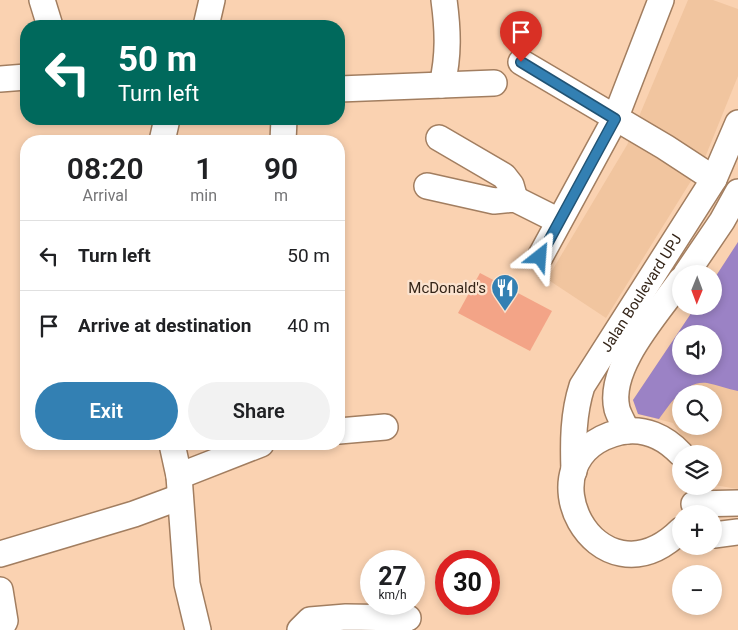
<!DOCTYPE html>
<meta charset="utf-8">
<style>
body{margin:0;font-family:Roboto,sans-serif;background:#f2f2f2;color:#202124;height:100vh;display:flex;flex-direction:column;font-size:19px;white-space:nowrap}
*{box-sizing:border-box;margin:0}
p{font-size:16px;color:#757577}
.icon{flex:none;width:28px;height:28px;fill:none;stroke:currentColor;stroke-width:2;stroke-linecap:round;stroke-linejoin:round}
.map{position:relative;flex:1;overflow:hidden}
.panel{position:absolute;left:20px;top:135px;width:325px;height:315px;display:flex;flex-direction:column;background:#fff;border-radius:20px;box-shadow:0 2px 8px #0003}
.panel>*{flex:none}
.banner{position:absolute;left:20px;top:20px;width:325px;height:105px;border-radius:20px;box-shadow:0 2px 8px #0003;background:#00695c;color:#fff;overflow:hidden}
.needle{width:32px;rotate:181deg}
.controls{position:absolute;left:672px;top:265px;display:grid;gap:10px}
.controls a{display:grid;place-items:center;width:50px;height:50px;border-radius:50%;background:#fff;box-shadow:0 2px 8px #0003;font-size:25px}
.speed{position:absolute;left:360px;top:550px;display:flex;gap:10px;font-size:25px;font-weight:700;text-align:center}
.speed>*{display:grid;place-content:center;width:65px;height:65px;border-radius:50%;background:#fff;box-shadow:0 2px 8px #0003;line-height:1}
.speed small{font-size:12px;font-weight:400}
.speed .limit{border:8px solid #d22;background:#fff;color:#111}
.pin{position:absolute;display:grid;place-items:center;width:42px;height:42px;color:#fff;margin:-51px -21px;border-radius:50% 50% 50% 0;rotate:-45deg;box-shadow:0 0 5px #0007}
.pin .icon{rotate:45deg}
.me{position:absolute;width:55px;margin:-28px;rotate:28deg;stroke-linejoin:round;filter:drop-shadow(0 0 4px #0008)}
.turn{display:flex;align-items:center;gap:18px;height:105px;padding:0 15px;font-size:22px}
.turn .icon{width:65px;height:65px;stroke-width:2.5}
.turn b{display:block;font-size:35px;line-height:42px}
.eta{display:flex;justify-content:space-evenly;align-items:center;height:85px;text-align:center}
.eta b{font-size:30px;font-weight:600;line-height:35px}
.button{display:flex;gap:10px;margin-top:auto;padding:10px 15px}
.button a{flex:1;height:58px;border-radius:30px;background:#3380b3;color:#fff;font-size:20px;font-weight:600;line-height:58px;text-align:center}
.button a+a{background:#f2f2f2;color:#202124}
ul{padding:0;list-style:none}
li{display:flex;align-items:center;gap:15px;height:70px;padding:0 15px;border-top:1px solid #e0e0e0}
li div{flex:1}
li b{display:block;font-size:19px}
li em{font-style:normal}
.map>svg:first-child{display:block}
.built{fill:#f1c59f;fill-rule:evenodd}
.water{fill:#9b82c5;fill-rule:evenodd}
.building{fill:#f3a487}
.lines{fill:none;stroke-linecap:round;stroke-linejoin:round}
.minor-casing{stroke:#a27e60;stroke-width:28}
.minor{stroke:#fff;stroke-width:25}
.route-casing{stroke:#215374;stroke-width:12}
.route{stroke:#3380b3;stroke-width:9}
.labels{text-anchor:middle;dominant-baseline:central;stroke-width:4.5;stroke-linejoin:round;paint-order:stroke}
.poi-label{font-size:15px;fill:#342518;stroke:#fbe3cf;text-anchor:end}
.street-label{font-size:15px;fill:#342518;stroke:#fbe3cf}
</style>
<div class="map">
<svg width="738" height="630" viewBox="0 0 738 630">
<rect width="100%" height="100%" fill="#fad2b1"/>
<g class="built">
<polygon points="688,0 713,0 738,9 738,76 704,160 606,318 547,279 627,145"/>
<path d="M738 242V489L714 485V454H693L673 423 638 414 633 400 696 306H714V279ZM681 334H714V366H681ZM681 394H714V426H681Z"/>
</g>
<path class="water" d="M738 242V391C728 389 717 385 707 383 685 380 670 404 659 419L638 414 633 400 696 306H714V279ZM681 334H714V366H681Z"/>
<polygon class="building" points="480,273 552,311 530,351 458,313"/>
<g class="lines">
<defs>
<g id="minor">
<polyline points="42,0 50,26"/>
<polyline points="206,26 212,0"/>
<polyline points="521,62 665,147 714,179"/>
<polyline points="0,79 26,77"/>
<path d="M442 85C449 55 448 30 444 0"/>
<polyline points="339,89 494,83"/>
<polyline points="439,138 504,176 511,185 515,199"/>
<polyline points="162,141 167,119"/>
<polyline points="283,141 284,119"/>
<polyline points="427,186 494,201 515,199 559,221"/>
<polyline points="540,257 615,119 661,0"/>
<polyline points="686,274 722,221 738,192"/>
<polyline points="339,431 385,427"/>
<path d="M627 431C624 424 619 416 617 409 607 367 658 313 681 280"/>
<polyline points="172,444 179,476 187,584 198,630"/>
<path d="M681 454C665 437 644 427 620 432 516 457 597 613 681 530"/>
<path id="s1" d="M574 471C573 442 573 414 582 386L714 179 738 123"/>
<polyline points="179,476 261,444"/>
<polyline points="694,504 738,503"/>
<polyline points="714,535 738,532"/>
<polyline points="0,554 134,514 180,497"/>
<polyline points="0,590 5,621 0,630"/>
<polyline points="300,630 310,620 346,617 408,618"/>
</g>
</defs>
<use href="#minor" class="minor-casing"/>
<use href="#minor" class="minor"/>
</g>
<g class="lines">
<defs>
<polyline id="route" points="521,62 615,119 540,257"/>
</defs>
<use href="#route" class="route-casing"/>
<use href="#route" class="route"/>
</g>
<defs>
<symbol id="restaurant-pin" viewBox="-11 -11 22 30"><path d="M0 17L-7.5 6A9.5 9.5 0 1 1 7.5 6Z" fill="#3380b3" stroke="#fbe3cf"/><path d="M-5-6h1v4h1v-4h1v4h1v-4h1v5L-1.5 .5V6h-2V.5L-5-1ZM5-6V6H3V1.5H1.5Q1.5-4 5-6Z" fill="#fff"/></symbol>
</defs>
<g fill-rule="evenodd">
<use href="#restaurant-pin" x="489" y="272" width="32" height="43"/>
</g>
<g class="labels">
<g class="poi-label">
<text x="486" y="288">McDonald's</text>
</g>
<g class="street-label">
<text stroke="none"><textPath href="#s1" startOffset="196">Jalan Boulevard UPJ</textPath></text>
</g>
</g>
</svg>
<div class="controls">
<a><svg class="needle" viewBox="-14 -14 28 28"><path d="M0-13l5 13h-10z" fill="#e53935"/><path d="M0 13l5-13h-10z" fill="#757577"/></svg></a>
<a><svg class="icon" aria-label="sound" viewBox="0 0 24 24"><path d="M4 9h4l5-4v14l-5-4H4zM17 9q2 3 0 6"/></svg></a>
<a><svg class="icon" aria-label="search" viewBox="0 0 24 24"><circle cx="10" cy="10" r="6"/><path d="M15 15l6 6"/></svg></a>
<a><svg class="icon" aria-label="layers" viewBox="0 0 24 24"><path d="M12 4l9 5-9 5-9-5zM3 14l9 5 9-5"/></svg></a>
<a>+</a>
<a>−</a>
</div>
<div class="speed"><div>27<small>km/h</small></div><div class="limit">30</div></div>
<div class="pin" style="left:521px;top:62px;background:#d93025"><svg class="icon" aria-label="arrive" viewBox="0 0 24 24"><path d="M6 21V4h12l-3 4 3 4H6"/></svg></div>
<svg class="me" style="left:540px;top:257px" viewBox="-20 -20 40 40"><path d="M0-17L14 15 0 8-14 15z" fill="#3380b3" stroke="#fff" stroke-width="4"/></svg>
<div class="banner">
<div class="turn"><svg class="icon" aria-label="left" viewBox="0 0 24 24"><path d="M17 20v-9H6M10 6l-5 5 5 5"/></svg><div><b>50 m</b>Turn left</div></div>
</div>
<section class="panel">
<div class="eta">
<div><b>08:20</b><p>Arrival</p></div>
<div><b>1</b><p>min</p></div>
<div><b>90</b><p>m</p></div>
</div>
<ul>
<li><svg class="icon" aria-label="left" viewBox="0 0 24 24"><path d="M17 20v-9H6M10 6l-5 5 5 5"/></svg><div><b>Turn left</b></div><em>50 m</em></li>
<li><svg class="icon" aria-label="arrive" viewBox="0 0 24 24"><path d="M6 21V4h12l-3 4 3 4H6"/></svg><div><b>Arrive at destination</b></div><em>40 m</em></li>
</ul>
<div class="button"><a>Exit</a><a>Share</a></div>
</section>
</div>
